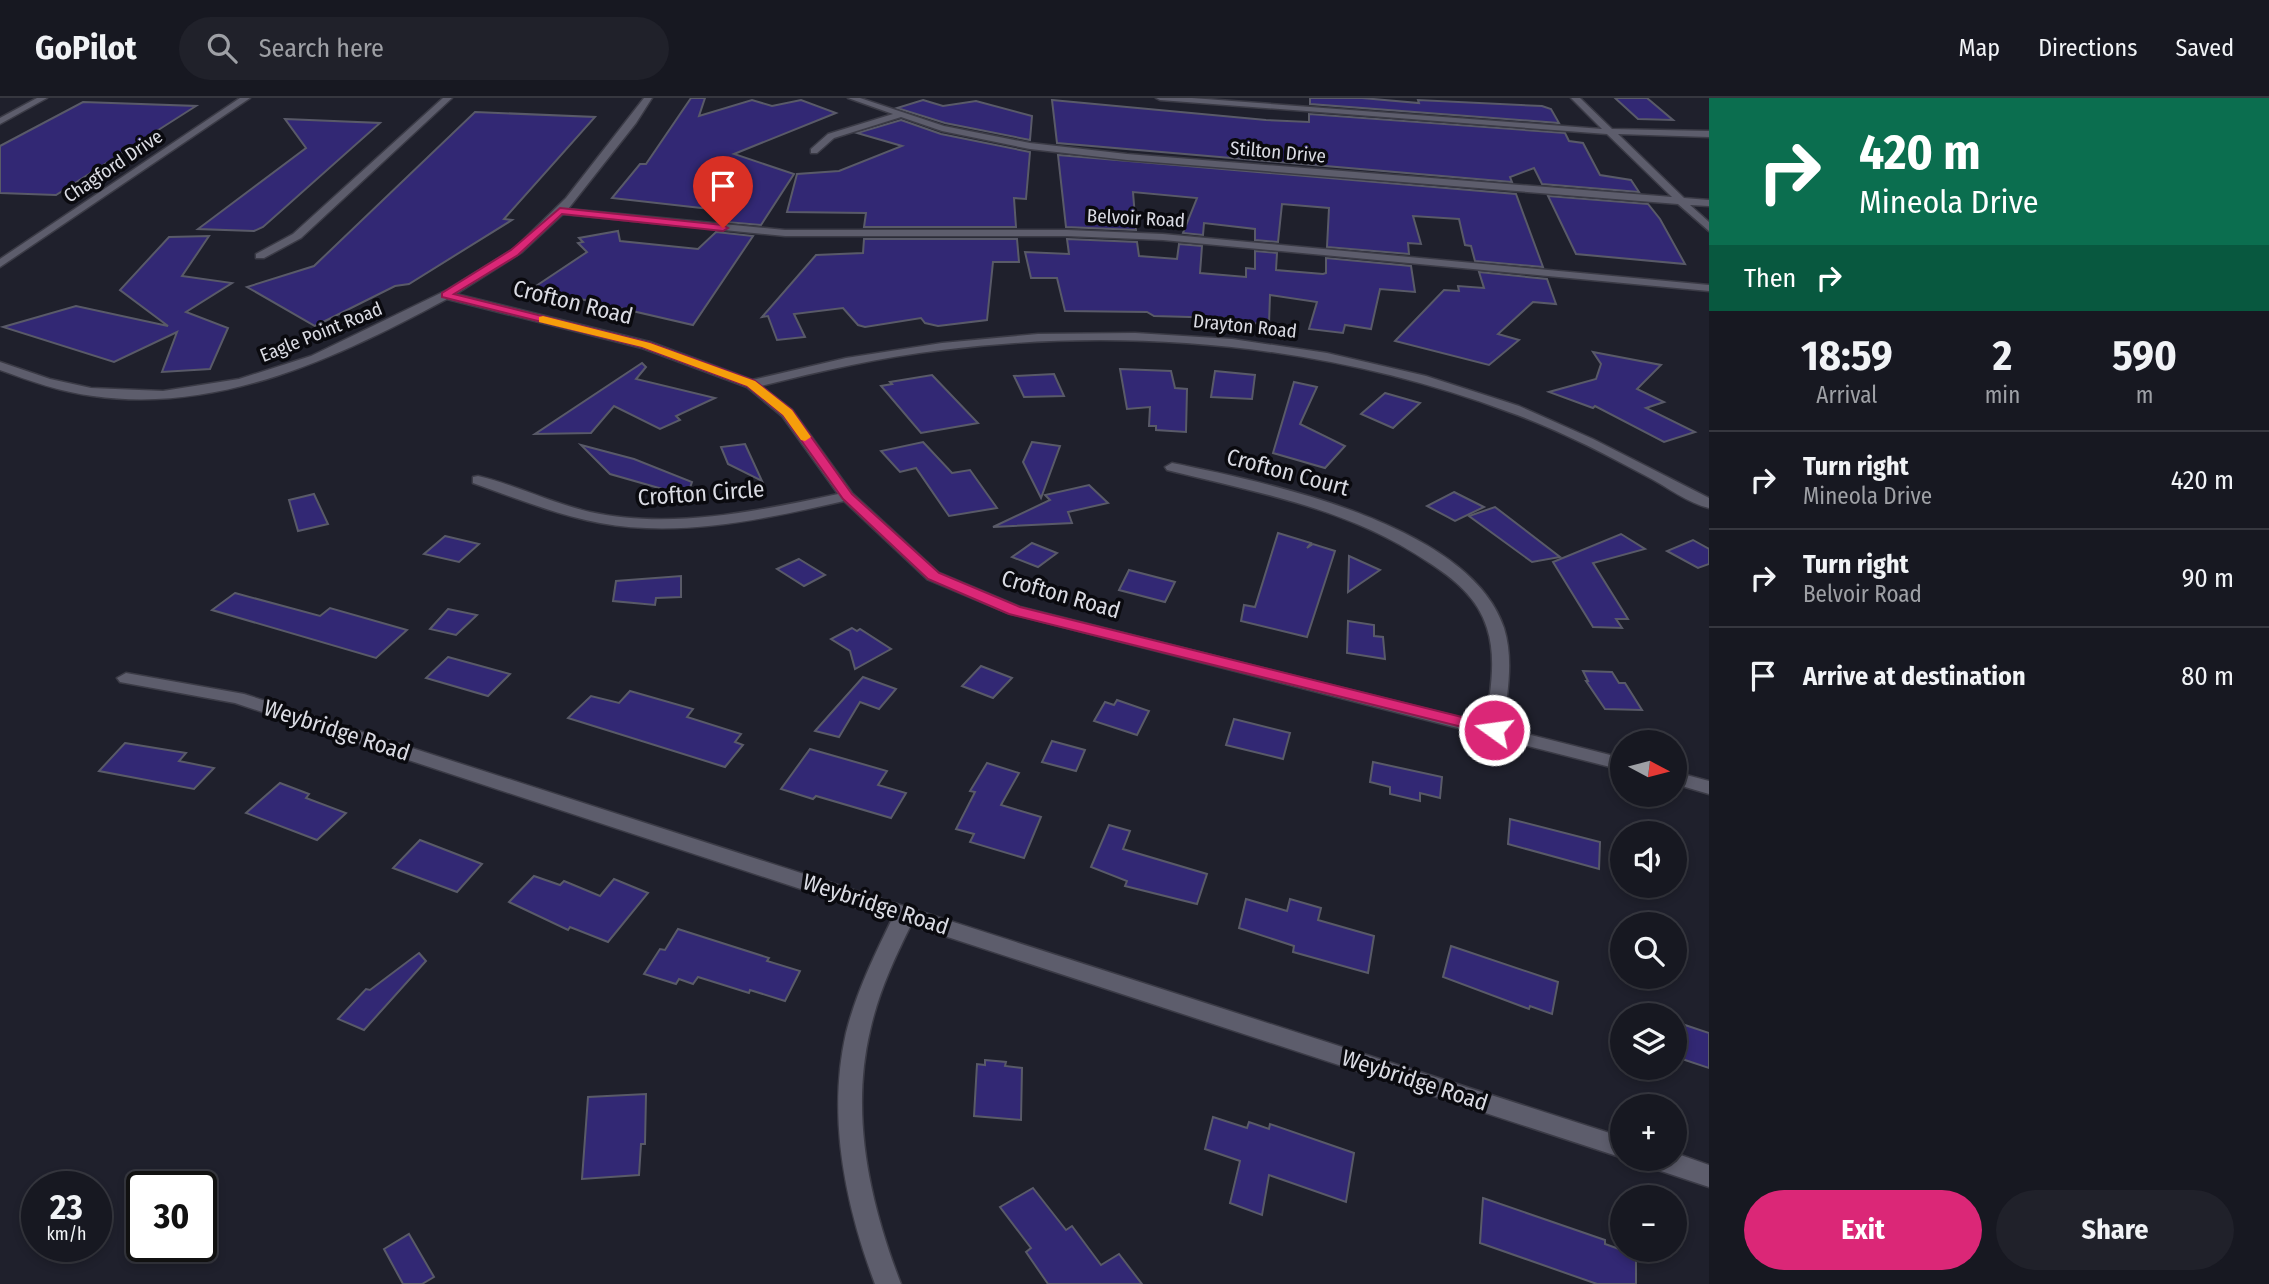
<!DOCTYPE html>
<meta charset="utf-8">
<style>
body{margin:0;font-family:"Fira Sans Condensed",sans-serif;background:#20212a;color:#f1f3f6;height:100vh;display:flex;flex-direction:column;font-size:26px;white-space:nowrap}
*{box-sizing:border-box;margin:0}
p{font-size:23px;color:#9ea0a5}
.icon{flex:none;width:38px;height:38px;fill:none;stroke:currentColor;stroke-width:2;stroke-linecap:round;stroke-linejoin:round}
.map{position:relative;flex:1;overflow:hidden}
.side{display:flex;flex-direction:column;background:#171821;width:560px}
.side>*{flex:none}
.hud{background:#0b6e4f;color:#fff;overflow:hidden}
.needle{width:46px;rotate:97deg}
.fabs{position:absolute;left:1610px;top:632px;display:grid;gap:14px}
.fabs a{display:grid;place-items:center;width:77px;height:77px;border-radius:50%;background:#171821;box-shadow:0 4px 10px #0003,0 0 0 2px #36373f;font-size:35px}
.speed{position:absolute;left:21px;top:1073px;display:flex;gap:14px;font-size:35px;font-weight:700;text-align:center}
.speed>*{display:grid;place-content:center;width:91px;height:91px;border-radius:50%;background:#171821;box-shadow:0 4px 10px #0003,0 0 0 2px #36373f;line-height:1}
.speed small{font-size:18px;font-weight:400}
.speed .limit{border:4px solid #111;border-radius:10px;background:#fff;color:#111}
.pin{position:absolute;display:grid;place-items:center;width:60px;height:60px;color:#fff;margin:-72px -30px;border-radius:50% 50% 50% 0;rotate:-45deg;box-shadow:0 0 7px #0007}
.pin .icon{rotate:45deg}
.me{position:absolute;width:77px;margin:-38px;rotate:284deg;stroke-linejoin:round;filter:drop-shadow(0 0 5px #0008)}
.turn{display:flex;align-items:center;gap:24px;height:147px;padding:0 35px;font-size:32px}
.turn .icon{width:91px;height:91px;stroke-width:2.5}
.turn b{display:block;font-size:49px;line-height:60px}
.then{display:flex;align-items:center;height:66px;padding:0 35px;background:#0003;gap:14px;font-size:26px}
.eta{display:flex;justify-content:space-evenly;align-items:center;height:119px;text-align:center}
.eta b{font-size:42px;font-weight:700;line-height:49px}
.action{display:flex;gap:14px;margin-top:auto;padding:14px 35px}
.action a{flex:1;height:80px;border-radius:42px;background:#db2777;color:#fff;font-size:28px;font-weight:700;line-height:80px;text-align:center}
.action a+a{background:#20212a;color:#f1f3f6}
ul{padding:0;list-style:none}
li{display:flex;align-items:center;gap:21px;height:98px;padding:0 35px;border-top:2px solid #36373f}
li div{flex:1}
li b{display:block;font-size:26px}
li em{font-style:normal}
header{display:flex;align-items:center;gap:42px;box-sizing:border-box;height:98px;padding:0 35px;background:#171821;border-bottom:2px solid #36373f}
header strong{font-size:33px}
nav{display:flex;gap:38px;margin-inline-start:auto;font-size:24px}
.search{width:490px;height:63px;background:#20212a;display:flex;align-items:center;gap:18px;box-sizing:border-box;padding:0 24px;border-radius:38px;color:#9ea0a5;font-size:26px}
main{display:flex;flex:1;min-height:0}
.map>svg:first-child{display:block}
.building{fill:#322874;stroke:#595a68;stroke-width:2}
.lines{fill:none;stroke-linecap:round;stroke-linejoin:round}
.street-casing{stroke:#3b3b46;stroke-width:3}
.street{fill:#5d5d6c;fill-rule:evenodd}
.route{fill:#db2777;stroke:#8e194d;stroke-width:2}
.slow{fill:#f59e0b}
.labels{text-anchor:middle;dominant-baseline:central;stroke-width:7;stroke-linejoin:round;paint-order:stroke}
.far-street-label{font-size:19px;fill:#dadbe3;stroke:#0a0a0f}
.street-label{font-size:23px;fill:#dadbe3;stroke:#0a0a0f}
</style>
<header>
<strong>GoPilot</strong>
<div class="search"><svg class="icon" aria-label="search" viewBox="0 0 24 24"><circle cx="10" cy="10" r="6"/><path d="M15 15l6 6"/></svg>Search here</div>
<nav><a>Map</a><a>Directions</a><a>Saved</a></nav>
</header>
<main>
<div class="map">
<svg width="1709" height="1186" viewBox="0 0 1709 1186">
<rect width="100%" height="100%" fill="#1f202c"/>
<g class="building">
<polygon points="691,0 705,0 699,18 752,2 772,8 801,2 836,15 734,56 794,76 761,127 726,124 737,114 612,100 640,66 646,66"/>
<polygon points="1310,0 1362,0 1419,5 1418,2 1542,8 1551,11 1559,25 1310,6"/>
<polygon points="1615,0 1647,0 1673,22 1638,21"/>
<polygon points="923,2 943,8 976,3 1032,18 1030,42 945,25 897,10"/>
<polygon points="1052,2 1266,22 1309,24 1309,16 1565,35 1569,43 1583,45 1600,77 1631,82 1639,94 1542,86 1534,70 1510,79 1512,84 1057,45"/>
<polygon points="83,4 196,8 56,97 0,95 0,48"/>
<polygon points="475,14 595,19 504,121 512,122 409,186 395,188 315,228 247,189 314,168"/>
<polygon points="285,21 380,25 263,129 254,133 198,131 306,50"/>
<polygon points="901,22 941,36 1030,54 1026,101 1014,100 1016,129 864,129 866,115 787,114 797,76 839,73 902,48 857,35"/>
<polygon points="1058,57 1516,96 1543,169 1475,163 1471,148 1465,147 1459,121 1413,118 1421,146 1408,145 1409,156 1327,149 1329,110 1282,106 1278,144 1255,142 1255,131 1204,125 1203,137 1183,135 1197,100 1133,94 1136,132 1066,129"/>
<polygon points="1548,98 1648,106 1660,121 1685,166 1576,156"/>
<polygon points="618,133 620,143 698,151 716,134 753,138 693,227 533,190 587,154 578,145 583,144 579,140"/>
<polygon points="209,138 182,178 232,185 186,214 228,230 210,271 162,274 177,234 114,264 3,229 76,208 168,228 120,192 169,139"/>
<polygon points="864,141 1017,141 1019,164 993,164 987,222 938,228 925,225 921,220 865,229 858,227 843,210 794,216 805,239 777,242 768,218 762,219 816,157 863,155"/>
<polygon points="1067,141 1137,144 1139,158 1177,161 1179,146 1202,148 1200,175 1246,179 1246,170 1255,171 1255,153 1277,155 1276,172 1323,176 1326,175 1326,160 1411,168 1415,194 1380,191 1371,231 1345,227 1343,235 1309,231 1317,204 1270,197 1269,226 1224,224 1225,220 1154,218 1147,214 1065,213 1057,180 1031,180 1025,154 1069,156"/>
<polygon points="1479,174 1547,181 1556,206 1533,204 1498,236 1519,242 1489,267 1395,243 1444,192 1459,193 1458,188 1484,190"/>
<polygon points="1593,254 1661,267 1637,291 1664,304 1646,310 1695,334 1664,344 1595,308 1593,310 1549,294 1596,281 1601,266"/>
<polygon points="642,265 646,269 636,281 715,300 676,318 680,322 660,331 614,308 591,335 535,336"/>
<polygon points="1120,271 1171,273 1175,290 1187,291 1186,334 1156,332 1156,328 1149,328 1150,309 1127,311"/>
<polygon points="1215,273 1255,277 1252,301 1211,299"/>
<polygon points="1054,276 1064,298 1024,299 1014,278"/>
<polygon points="932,277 978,325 921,335 881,288 892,286 890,284"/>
<polygon points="1294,284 1317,289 1300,326 1345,348 1325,370 1273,355"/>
<polygon points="1385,295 1420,305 1393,330 1361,316"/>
<polygon points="923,344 952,375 970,372 997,410 949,418 916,370 900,374 881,353"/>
<polygon points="1032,344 1060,348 1041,400 1023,364"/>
<polygon points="745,346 762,383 728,366 721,349"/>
<polygon points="581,347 634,361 692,384 687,398 610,376"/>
<polygon points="1089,387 1108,405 1068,414 1072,425 993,429 1050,402 1045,397"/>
<polygon points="1454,394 1484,409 1455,423 1427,408"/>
<polygon points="314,396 328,426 298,433 289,402"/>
<polygon points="1495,409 1560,459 1532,464 1469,418"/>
<polygon points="1278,435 1311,445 1307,450 1313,446 1335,453 1307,539 1241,523 1244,507 1255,509"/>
<polygon points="1621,436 1645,451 1593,465 1628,521 1616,521 1622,530 1593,529 1553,464"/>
<polygon points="445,438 479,446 459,464 424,456"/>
<polygon points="1693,442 1709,451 1709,466 1698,470 1667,453"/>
<polygon points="1032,445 1057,455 1038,469 1012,459"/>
<polygon points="1349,458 1380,472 1348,494"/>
<polygon points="799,461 825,477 804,488 777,471"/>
<polygon points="1129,472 1175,484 1165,504 1119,492"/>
<polygon points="681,478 681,499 656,500 655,507 613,503 616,483"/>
<polygon points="235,495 320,518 330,510 407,532 376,560 212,512"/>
<polygon points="448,511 477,517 456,537 430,531"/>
<polygon points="1348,523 1374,527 1374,538 1383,539 1385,561 1347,555"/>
<polygon points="852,530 857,533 860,531 891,551 855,571 850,553 831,541"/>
<polygon points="448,559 510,576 488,598 426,580"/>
<polygon points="981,568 1012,580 993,600 962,588"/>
<polygon points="1583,573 1612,574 1619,585 1625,585 1642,612 1605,611 1586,583 1588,583"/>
<polygon points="863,579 896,591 879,611 860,604 839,639 815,633"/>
<polygon points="630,593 693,611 687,619 741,636 735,644 743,647 725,669 568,620 591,598 619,605"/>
<polygon points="1117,602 1149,613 1137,637 1094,623 1105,604 1114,607"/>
<polygon points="1234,621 1290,635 1283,661 1226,647"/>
<polygon points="1052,643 1085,652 1076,673 1042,664"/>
<polygon points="125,645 186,655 179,663 214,670 194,691 99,673"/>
<polygon points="810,651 887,673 878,687 906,695 891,720 816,698 813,701 781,691"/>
<polygon points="1373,664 1442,679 1440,700 1420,695 1420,703 1390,696 1390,689 1370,684"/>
<polygon points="987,665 1019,675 1001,707 1041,719 1024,760 970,744 974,736 956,731 975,694 970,693"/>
<polygon points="280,685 309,696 306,700 346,715 317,742 246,715"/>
<polygon points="1510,721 1600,744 1599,771 1508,746"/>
<polygon points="1109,727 1130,733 1123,751 1207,776 1197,806 1125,788 1127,783 1091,769"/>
<polygon points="420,742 482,766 457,794 393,770"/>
<polygon points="534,778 560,787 564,783 600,798 614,781 648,795 608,844 570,829 568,832 509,804"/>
<polygon points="1246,801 1287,813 1290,801 1321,810 1318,822 1374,838 1368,875 1293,854 1294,848 1239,830"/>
<polygon points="678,831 769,860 767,863 800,873 785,903 750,892 749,895 698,879 693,886 679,881 676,886 644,876 660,851 665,852"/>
<polygon points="1451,848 1558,884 1552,916 1530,908 1529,911 1443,879"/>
<polygon points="419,855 426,863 364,932 338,921 366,891 370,892"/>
<polygon points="1682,926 1709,935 1709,970 1682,961"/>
<polygon points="985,962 1006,964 1005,968 1022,970 1021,1022 974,1018 977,966 985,967"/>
<polygon points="646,996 645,1046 641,1046 639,1077 582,1081 588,999"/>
<polygon points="1213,1019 1247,1030 1249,1024 1269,1031 1270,1026 1354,1055 1346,1104 1269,1077 1262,1117 1230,1105 1240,1063 1205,1051"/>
<polygon points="1033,1090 1066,1132 1072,1128 1101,1167 1119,1156 1142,1186 1048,1186 1026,1154 1031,1150 1000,1109"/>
<polygon points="1483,1100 1605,1142 1605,1146 1636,1157 1636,1186 1597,1186 1480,1145"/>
<polygon points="409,1136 434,1179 422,1186 403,1186 384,1151"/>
</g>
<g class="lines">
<defs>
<g id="street">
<polygon points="37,0 47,0 0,26 0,20"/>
<polygon points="240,0 250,0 0,169 0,161"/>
<polygon points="443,0 452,0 301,140 264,160 256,160 256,156 293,136"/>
<path d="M644 0H652L636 25 568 111 785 132H1067L1163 136 1709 187V193L1163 142 1067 138H785L563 116 522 154 456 196 650 244 752 282 846 260 942 245 1038 236 1135 235 1232 241 1327 255 1426 278 1519 308 1593 341 1709 400V410C1688 405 1667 389 1648 379 1603 355 1557 331 1509 314 1329 247 1133 228 942 252 881 259 821 273 761 288L792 312 852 395 939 475 1020 509 1486 626C1490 594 1497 561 1487 530 1478 500 1453 480 1428 464 1348 410 1259 395 1167 372L1165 369 1172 365C1265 384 1470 426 1504 530 1514 562 1507 597 1503 630L1622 660V672L1008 515 927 481 844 403C765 421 681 440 600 425 557 417 515 400 473 385V379L478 378C516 387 551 405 590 414 671 432 758 413 838 396L782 318 747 289 642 250 447 201C339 259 219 316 93 298 61 294 30 283 0 272V264L50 281 91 290 163 293 239 281 311 258 447 192 515 150 566 100Z"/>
<polygon points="848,0 860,0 944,28 1030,45 1127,56 1672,99 1607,36 1160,2 1156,0 1192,0 1602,31 1571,0 1580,0 1612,31 1709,33 1709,39 1618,36 1684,100 1709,102 1709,108 1690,107 1709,124 1709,133 1678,106 1127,62 1030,51 942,33 901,19 834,40 817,55 811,55 811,51 828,36 893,16"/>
<path d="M126 575 244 596 1622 1039 1623 1060 911 827C894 861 878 896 870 933 850 1018 870 1106 901 1186H875C845 1106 827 1019 846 935 856 895 874 858 892 821L235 605 120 584 117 580Z"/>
<polygon points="1675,674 1709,683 1709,696 1675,686"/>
<polygon points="1675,1055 1709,1067 1709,1089 1646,1068 1643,1060 1675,1060"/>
</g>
</defs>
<use href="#street" class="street-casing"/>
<use href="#street" class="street"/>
</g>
<polygon class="route" points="560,110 723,127 728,130 723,133 562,116 518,157 454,196 650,245 755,283 792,312 852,396 939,475 1020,509 1494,627 1503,632 1494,637 1009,516 928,481 843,401 783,317 747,288 642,249 442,199 442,195 511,152"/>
<polygon class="slow" points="543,218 650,245 755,283 792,312 811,339 805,343 801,342 783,317 747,288 642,249 539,224 539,219"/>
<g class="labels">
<g class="far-street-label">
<text transform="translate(1278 54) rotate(5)">Stilton Drive</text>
<text transform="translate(113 68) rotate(-34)">Chagford Drive</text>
<text transform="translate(1136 120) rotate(3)">Belvoir Road</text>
<text transform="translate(1245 228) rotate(6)">Drayton Road</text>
<text transform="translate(321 234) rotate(-22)">Eagle Point Road</text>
</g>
<g class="street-label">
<text transform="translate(573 204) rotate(14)">Crofton Road</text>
<text transform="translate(1288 374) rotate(15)">Crofton Court</text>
<text transform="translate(701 395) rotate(-4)">Crofton Circle</text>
<text transform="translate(1061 496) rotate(16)">Crofton Road</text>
<text transform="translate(337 632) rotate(18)">Weybridge Road</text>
<text transform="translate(876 806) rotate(18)">Weybridge Road</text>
<text transform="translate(1415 982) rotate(18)">Weybridge Road</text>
</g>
</g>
</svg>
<div class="fabs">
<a><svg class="needle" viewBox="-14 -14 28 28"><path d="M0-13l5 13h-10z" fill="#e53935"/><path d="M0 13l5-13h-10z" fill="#9ea0a5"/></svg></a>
<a><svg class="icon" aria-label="sound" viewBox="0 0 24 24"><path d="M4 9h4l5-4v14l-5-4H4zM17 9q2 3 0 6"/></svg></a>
<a><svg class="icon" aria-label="search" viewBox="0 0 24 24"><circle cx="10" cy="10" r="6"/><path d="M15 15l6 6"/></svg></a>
<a><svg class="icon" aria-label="layers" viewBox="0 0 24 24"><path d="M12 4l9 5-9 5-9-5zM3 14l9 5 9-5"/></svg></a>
<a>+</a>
<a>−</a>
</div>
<div class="speed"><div>23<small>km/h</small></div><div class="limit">30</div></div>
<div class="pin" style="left:723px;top:130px;background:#d93025"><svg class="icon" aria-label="arrive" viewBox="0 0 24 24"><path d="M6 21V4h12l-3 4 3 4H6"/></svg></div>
<svg class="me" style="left:1494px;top:632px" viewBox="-20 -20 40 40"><circle r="17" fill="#db2777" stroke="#fff" stroke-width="3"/><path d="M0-11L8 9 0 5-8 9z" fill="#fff"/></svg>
</div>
<section class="side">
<div class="hud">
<div class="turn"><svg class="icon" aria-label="right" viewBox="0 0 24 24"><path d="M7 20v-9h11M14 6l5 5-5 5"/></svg><div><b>420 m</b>Mineola Drive</div></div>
<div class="then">Then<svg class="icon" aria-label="right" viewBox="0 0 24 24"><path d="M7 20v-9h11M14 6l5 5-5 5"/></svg></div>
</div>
<div class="eta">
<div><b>18:59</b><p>Arrival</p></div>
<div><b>2</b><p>min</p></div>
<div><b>590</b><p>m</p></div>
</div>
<ul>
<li><svg class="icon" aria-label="right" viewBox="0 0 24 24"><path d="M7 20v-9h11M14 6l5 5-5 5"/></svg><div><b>Turn right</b><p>Mineola Drive</p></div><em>420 m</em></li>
<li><svg class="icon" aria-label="right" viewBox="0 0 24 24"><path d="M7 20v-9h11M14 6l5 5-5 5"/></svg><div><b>Turn right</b><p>Belvoir Road</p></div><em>90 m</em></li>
<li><svg class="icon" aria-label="arrive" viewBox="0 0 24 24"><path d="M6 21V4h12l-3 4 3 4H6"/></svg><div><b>Arrive at destination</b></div><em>80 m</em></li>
</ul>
<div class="action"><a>Exit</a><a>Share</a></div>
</section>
</main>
